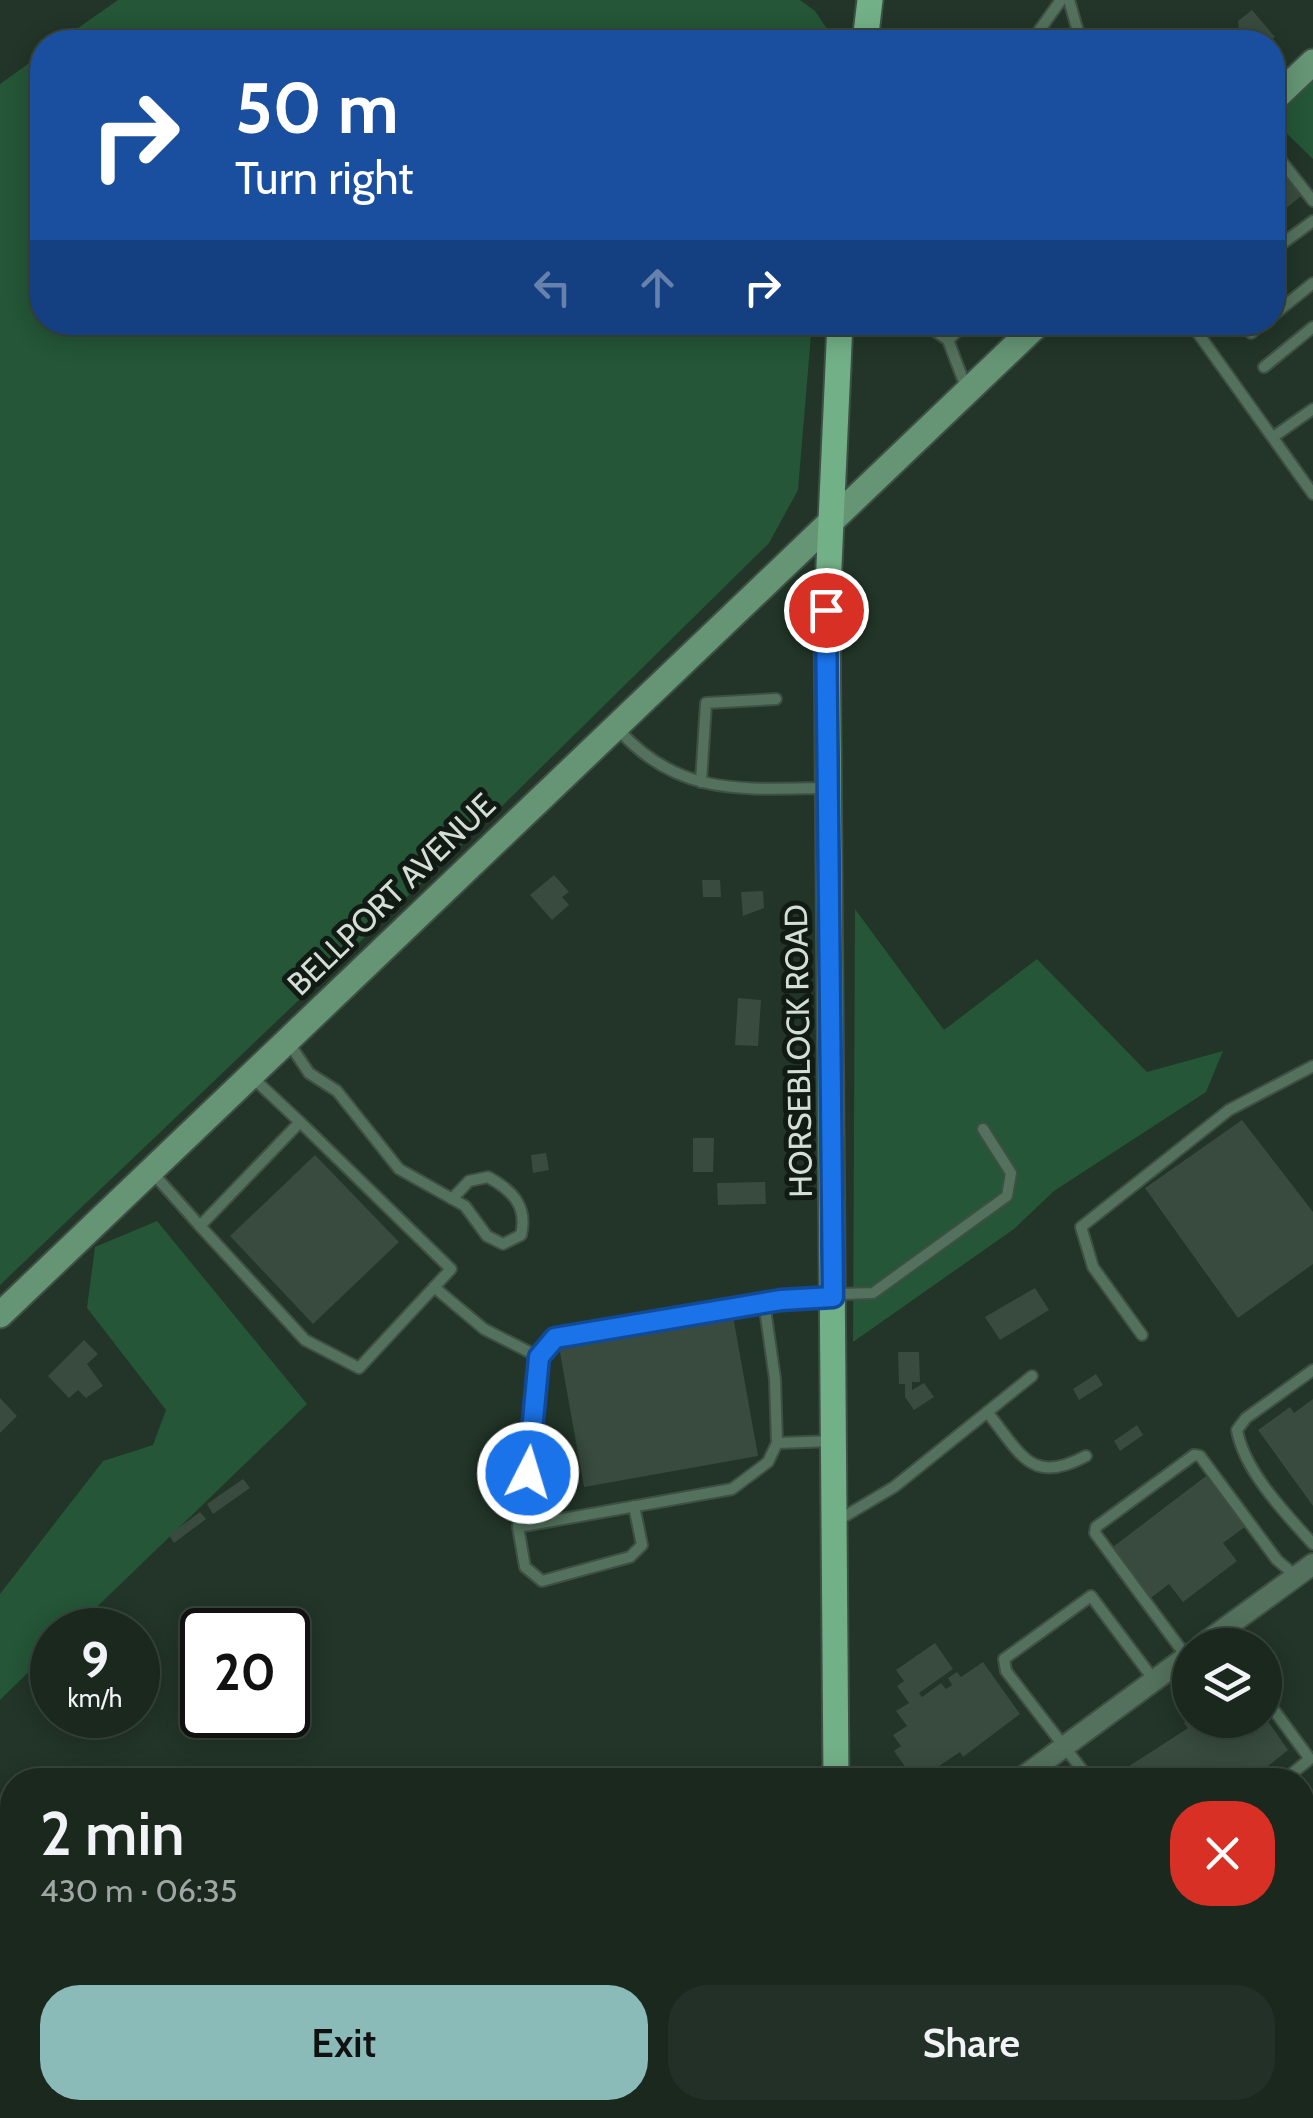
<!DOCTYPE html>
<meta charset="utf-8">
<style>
body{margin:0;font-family:Cabin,sans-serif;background:#233027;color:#f1f3f6;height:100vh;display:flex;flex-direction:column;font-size:38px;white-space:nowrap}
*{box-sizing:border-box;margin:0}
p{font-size:32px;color:#9fa6a4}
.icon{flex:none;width:55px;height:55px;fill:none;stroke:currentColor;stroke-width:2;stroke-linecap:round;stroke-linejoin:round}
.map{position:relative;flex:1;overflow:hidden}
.details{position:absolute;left:0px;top:1768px;width:1315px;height:352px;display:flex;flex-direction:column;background:#1a281e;border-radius:40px 40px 0 0;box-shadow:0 5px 25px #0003,0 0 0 2px #38443c}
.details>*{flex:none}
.top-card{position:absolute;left:30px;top:30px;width:1255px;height:305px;border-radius:40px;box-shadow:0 5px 25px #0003,0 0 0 2px #38443c;background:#1a4fa0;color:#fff;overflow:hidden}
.controls{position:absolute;left:1172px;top:1628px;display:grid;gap:20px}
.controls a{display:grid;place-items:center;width:110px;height:110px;border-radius:50%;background:#1a281e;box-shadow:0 5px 25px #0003,0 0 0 2px #38443c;font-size:50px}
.speed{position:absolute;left:30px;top:1608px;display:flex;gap:20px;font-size:50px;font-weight:700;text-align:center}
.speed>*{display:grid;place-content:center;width:130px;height:130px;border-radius:50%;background:#1a281e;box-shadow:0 5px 25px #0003,0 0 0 2px #38443c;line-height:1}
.speed small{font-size:25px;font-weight:400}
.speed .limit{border:5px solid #111;border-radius:15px;background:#fff;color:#111}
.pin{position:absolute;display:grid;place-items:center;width:85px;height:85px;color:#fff;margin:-42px;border:5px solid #fff;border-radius:50%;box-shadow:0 2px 10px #0007}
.me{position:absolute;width:110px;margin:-55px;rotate:5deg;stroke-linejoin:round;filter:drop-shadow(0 0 8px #0008)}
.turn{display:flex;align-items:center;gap:35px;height:210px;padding:0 40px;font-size:45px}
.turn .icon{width:130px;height:130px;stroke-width:2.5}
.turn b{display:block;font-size:70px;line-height:85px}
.lanes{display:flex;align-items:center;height:95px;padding:0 40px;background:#0003;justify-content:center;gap:50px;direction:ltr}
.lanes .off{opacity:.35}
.round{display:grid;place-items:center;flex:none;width:105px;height:105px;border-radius:40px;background:#233027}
.headline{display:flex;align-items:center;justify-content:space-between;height:170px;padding:0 40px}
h1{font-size:60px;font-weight:600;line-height:75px}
.cta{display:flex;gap:20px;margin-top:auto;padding:20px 40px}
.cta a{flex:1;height:115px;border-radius:40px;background:#8bbbb9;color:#111;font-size:40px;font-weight:600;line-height:115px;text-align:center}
.cta a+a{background:#233027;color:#f1f3f6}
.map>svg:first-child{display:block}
.green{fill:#245637}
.building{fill:#384b3e}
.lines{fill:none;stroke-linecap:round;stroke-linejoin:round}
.service-casing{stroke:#3e5044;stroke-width:14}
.minor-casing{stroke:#3e5044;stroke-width:24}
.secondary-casing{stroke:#3e5044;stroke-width:29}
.primary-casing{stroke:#3e5044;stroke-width:29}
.service{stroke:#53715c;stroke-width:10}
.minor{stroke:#53715c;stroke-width:20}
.secondary{stroke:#659575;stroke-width:25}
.primary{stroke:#72b087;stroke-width:25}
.route-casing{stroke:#114b97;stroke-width:25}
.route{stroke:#1a73e8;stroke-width:18}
.labels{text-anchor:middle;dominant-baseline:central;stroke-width:10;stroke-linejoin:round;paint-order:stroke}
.street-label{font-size:32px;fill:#d3dfd6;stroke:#121a14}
</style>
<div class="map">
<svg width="1313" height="2118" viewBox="0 0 1313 2118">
<rect width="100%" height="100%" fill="#223528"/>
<g class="green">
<polygon points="118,0 800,0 815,11 836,42 58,42"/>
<polygon points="42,54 42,322 812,323 798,490 769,543 494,814 0,1285 0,84"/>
<polygon points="1313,80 1313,159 1272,119"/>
<polygon points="855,909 944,1030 1037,959 1147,1072 1223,1051 1206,1092 1054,1191 1014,1229 853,1342"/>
<polygon points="157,1221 307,1404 73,1630 52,1630 52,1649 0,1700 0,1594 103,1461 153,1445 166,1410 87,1308 95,1247"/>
<polygon points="206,2108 319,2108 312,2118 198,2118"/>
</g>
<g class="building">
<polygon points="1252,10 1275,37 1268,42 1250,42 1239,29 1238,21"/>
<polygon points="1292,176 1305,193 1285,209 1282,205 1272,212 1272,192"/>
<polygon points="554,875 569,892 562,897 569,905 552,920 530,895"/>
<polygon points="702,880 720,880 721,897 703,897"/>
<polygon points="763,891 764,908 743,916 741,892"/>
<polygon points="738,998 761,1000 758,1046 735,1045"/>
<polygon points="1242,1120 1313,1212 1313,1264 1238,1318 1145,1188"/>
<polygon points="693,1138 714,1138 713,1172 693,1172"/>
<polygon points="546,1153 549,1170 533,1173 531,1155"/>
<polygon points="315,1155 399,1242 313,1324 230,1236"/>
<polygon points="765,1182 766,1204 718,1205 717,1183"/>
<polygon points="1035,1288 1049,1310 1000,1340 985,1317"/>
<polygon points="733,1316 758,1456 584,1487 559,1347"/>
<polygon points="84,1340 98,1354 87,1364 103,1386 86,1398 78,1390 69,1398 48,1376"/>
<polygon points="898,1352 919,1352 920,1382 912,1382 912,1390 924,1383 934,1397 914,1410 905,1397 905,1384 899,1384"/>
<polygon points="1096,1374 1103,1385 1079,1400 1073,1389"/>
<polygon points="0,1398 17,1416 0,1433"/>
<polygon points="1313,1399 1313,1506 1258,1430 1290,1407 1294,1413"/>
<polygon points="1137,1425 1143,1435 1120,1451 1114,1441"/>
<polygon points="1206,1476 1245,1527 1223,1543 1237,1561 1183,1602 1169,1584 1148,1600 1109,1550"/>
<polygon points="243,1479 250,1488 213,1514 207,1504"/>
<polygon points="200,1512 206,1519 174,1543 169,1535"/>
<polygon points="935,1643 953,1669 919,1693 922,1697 941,1683 946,1689 952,1685 948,1678 957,1672 961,1677 983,1662 1020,1714 963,1757 960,1752 936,1768 911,1775 894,1751 901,1746 893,1735 907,1726 896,1711 909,1703 897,1686 904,1681 896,1670"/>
<polygon points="1188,1720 1267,1720 1288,1750 1251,1780 1126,1780 1120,1772 1188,1728 1184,1723"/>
<polygon points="1302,1822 1313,1836 1313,1885 1309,1888 1302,1880"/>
<polygon points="1313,1963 1313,1999 1302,2006 1302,1971"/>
<polygon points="543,2108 634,2108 636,2110 629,2118 528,2118"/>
</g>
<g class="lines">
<defs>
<g id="service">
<polyline points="1069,0 1081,42"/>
<polyline points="1031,42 1061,0"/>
<polyline points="1054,42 1076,32"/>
<polyline points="1272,149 1313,201"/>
<polyline points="1272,251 1313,221"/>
<polyline points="1272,316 1313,283"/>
<polyline points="922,322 948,340 967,390"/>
<polyline points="1190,322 1313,494"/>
<polyline points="1251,333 1264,322"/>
<polyline points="948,340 967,322"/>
<polyline points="1264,367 1313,327"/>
<polyline points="1273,437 1313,409"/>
<path d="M618 729C678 797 743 789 827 788"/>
<polyline points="701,782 706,703 776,699"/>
<path d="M287 1040 309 1073 337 1091 399 1169 465 1206 487 1236 503 1244 521 1235C528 1206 512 1190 488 1177L469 1181 452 1199"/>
<polyline points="151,1171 200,1226 300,1122 253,1078"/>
<polyline points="200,1226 305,1340 359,1368 451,1269 300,1122"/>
<polyline points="434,1287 484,1329 539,1357"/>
<polyline points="764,1302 775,1379 777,1443"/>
<polyline points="1142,1335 1093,1267 1081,1227 1229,1110 1313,1066"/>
<path d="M1313 1370 1246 1418 1237 1430C1244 1471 1286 1514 1313 1544"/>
<path d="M987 1412C1021 1453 1030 1486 1086 1456"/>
<polyline points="634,1506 642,1545 630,1557 542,1581 525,1567 518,1527 732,1489 768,1462 777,1443 833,1441"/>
<polyline points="835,1522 894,1487 1032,1376"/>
<polyline points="518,1527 529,1473 539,1357 545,1346 570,1332 809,1295 873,1293 1007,1196 1011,1173 983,1129"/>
<polyline points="1186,1656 1095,1533 1096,1527 1194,1455 1200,1456 1277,1560 1296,1576"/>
<polyline points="1265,1698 1310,1759 1284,1780"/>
<polyline points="1090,1780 1006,1671 1004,1659 1091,1596 1154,1680"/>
<polyline points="0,1972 12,1993"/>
<polyline points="82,2108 89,2118"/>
<polyline points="352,2108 359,2118"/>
<polyline points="502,2108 509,2118"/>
<polyline points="668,2108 670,2118"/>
<polyline points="411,2118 426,2108"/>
<polyline points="469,2118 484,2108"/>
<polyline points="714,2118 719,2108"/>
</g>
<g id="minor">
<polyline points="1202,1645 1313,1564"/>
<polyline points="1019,1780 1190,1654"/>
<polyline points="1302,2088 1313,2080"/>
<polyline points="1261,2118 1276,2108"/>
</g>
<g id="secondary">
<polyline points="1272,101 1313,62"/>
<polyline points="0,1315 1040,322"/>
</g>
<g id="primary">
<polyline points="865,42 870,0"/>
<polyline points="836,1780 827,610 840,322"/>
<polyline points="816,2118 817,2108"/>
</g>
</defs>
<use href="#service" class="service-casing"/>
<use href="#minor" class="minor-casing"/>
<use href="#secondary" class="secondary-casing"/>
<use href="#primary" class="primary-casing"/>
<use href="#service" class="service"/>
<use href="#minor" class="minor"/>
<use href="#secondary" class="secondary"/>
<use href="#primary" class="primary"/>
</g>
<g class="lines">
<defs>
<polyline id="route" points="528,1473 539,1357 555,1338 781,1300 833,1297 826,610"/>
</defs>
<use href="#route" class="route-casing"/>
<use href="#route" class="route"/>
</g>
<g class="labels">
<g class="street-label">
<text transform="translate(391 894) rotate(-44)">BELLPORT AVENUE</text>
<text transform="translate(798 1051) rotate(-91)">HORSEBLOCK ROAD</text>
</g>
</g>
</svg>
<div class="controls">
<a><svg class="icon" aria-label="layers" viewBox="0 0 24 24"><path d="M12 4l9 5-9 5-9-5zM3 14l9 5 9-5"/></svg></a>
</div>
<div class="speed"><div>9<small>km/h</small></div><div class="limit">20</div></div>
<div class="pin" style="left:826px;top:610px;background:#d93025"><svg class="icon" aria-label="arrive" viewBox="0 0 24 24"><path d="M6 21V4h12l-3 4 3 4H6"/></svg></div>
<svg class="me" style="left:528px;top:1473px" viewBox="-20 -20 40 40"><circle r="17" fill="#1a73e8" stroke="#fff" stroke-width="3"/><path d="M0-11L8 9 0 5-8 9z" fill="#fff"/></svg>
<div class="top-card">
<div class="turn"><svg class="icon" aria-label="right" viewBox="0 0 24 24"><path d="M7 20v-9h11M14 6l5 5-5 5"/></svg><div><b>50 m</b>Turn right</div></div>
<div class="lanes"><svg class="icon off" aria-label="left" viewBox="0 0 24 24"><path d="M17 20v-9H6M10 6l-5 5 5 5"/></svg><svg class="icon off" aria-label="ahead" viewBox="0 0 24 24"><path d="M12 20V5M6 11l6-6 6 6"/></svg><svg class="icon" aria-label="right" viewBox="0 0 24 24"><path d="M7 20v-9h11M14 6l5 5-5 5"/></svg></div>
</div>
<section class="details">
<div class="headline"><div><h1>2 min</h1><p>430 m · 06:35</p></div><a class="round" style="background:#d93025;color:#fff"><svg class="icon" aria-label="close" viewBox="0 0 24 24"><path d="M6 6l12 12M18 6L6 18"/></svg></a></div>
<div class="cta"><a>Exit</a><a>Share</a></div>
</section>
</div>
